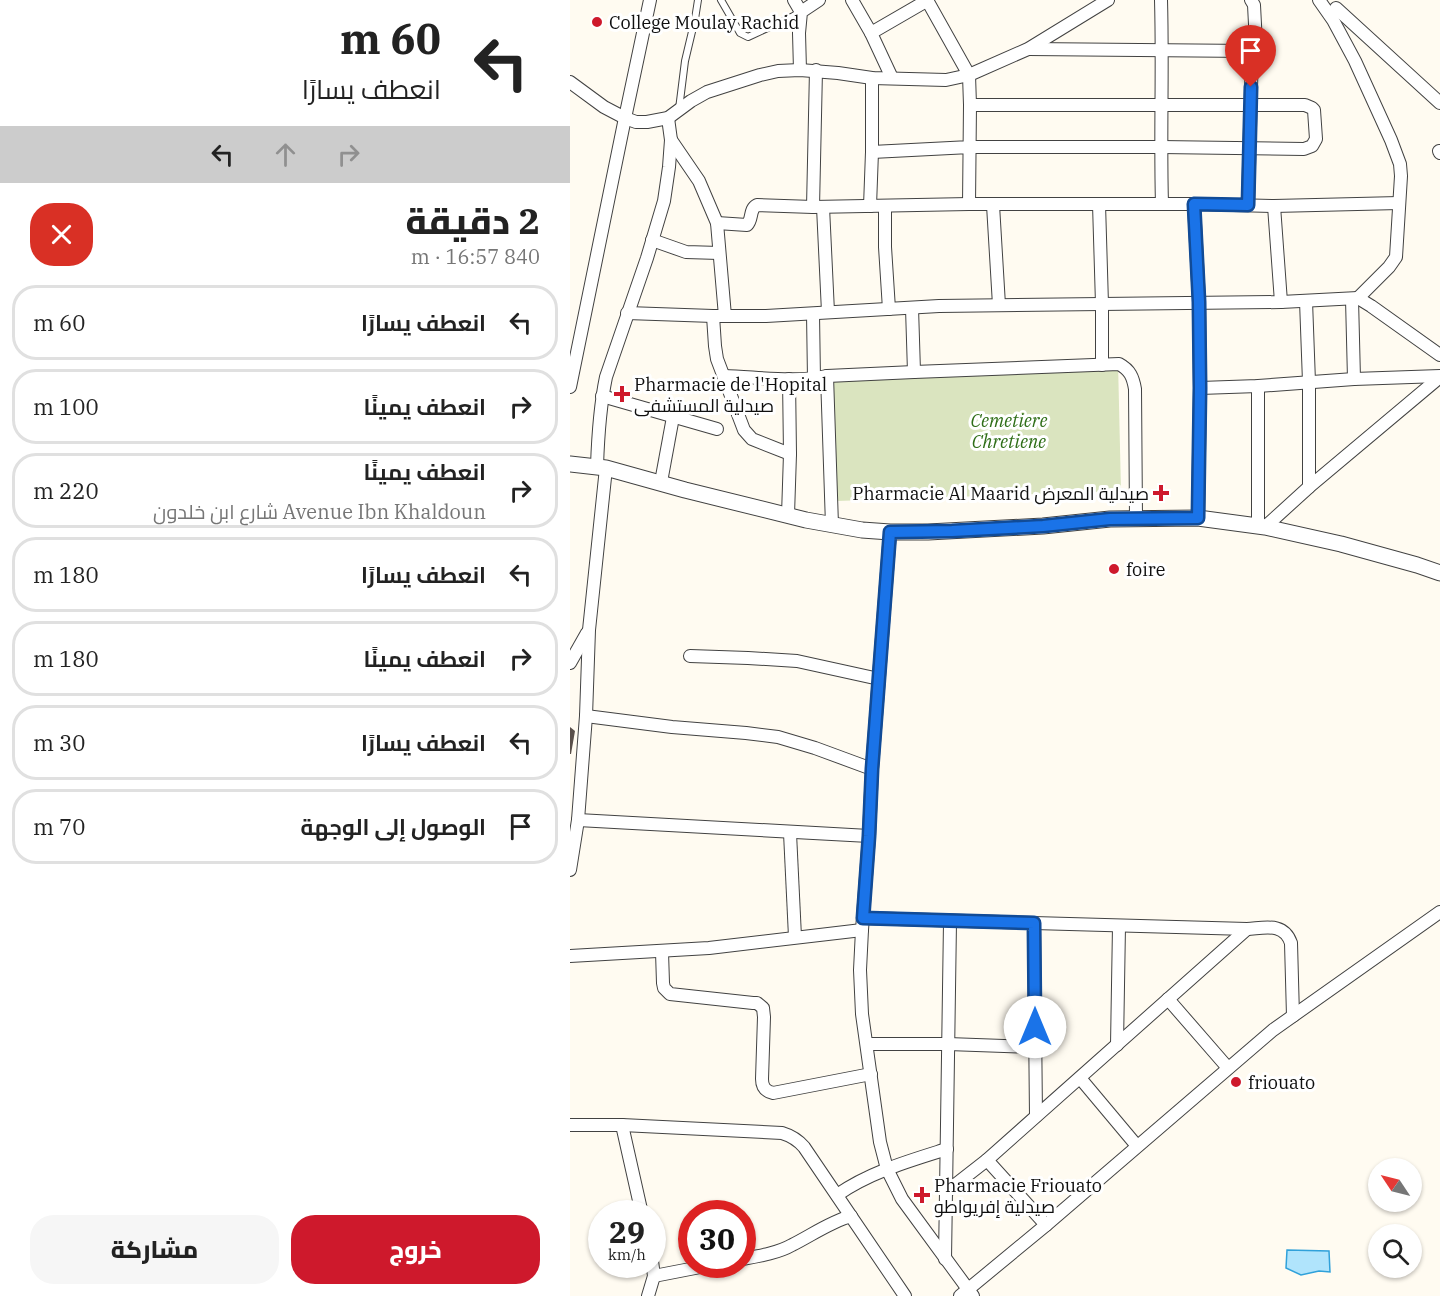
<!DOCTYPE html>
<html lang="ar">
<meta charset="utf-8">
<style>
body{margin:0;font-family:"IBM Plex Serif",Cairo,serif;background:#f6f6f6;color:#222;direction:rtl;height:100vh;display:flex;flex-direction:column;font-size:22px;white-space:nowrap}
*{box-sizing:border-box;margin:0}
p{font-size:20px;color:#767676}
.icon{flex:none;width:33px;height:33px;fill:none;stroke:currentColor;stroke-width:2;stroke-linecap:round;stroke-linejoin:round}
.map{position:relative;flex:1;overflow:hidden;direction:ltr}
.details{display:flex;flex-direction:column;background:#fff;width:570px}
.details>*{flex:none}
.top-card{background:#fff;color:#222;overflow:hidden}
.needle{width:39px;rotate:305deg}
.fabs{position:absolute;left:798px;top:1158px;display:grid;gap:12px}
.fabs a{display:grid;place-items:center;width:54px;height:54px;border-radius:50%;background:#fff;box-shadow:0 2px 4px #0004;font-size:30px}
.speed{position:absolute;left:18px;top:1200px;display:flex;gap:12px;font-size:30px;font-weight:700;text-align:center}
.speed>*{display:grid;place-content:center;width:78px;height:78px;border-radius:50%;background:#fff;box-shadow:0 2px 4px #0004;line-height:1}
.speed small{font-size:15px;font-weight:400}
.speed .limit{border:9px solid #d22;background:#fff;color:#111}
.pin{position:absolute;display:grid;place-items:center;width:51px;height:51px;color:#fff;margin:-62px -26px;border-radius:50% 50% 50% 0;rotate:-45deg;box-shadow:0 0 6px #0007}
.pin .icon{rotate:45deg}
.me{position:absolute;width:66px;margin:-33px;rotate:0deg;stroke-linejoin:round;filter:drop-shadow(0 0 4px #0008)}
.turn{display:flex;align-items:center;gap:21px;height:126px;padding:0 30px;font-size:27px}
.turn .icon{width:78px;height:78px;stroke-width:2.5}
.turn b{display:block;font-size:42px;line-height:51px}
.lanes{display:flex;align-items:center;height:57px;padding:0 30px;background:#0003;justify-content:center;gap:30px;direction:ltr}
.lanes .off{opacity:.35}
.round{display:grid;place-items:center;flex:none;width:63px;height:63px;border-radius:24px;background:#f6f6f6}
.headline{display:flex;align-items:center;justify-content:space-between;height:102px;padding:0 30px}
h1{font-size:36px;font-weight:800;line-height:45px}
.primary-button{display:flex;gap:12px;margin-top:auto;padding:12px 30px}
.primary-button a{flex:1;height:69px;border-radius:24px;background:#ce192c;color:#fff;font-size:24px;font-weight:800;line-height:69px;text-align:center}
.primary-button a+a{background:#f6f6f6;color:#222}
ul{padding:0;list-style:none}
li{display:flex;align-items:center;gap:18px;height:75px;margin:0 12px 9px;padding:0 18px;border:3px solid #e0e0e0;border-radius:24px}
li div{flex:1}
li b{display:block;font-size:22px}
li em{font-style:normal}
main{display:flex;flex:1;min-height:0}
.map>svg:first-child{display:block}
.cemetery{fill:#dae4bf}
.water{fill:#b0e4fc;stroke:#30a1da;stroke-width:1.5}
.building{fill:#594f4a}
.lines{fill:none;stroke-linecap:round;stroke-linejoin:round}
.service-casing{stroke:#424242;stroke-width:8}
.minor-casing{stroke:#424242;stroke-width:14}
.tertiary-casing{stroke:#424242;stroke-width:17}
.service{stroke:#fff;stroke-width:6}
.minor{stroke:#fff;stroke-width:12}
.tertiary{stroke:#fff;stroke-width:15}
.route-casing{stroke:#114b97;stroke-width:15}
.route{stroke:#1a73e8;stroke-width:10}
.poi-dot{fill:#ce192c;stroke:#fff;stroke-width:2}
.labels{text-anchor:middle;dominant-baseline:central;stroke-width:6;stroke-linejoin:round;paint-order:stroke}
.poi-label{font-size:18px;fill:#0f0f0f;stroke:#fff;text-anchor:start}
.park-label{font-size:18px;font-style:italic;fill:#2f6e18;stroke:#fff}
</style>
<main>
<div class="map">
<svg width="870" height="1296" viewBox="0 0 870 1296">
<rect width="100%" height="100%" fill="#fffbf1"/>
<polygon class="cemetery" points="548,362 551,491 267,501 261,373"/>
<polygon class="water" points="717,1250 759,1251 760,1272 749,1271 731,1275 716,1268"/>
<polygon class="building" points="0,727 5,731 1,754 0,754"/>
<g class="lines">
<defs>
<g id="service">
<polyline points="151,0 170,33 178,37 230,13"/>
<polyline points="109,109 115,61 125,19 128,0"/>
</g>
<g id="minor">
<polyline points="224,0 231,12"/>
<polyline points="282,0 301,33 358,0"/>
<polyline points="357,0 399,75 400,105"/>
<path d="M591 0C593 68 590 136 592 204"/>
<polyline points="749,0 763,20 785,61 821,140 830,164 831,176 826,257 819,267 788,298"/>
<polyline points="766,8 870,103"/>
<polyline points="301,33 322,78"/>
<polyline points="459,49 680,51 682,50 686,44 684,5 681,0"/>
<polyline points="230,70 229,33 231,12 249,0"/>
<polyline points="302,78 302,152 400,147 591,147 734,149 742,146 746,139 744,110 742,108 735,105 400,105 399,204"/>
<polyline points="0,82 34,107 55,118 66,122 77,122 98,118 121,101 137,92 190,75 208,71 230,70 268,73 302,78 376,80 399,75 458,49 538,0"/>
<polyline points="101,140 129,181 147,223 155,316"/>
<polyline points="869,151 870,153"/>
<polyline points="529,204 532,304 532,365"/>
<polyline points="624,204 629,302 630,388 628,518"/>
<polyline points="423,205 429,305"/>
<polyline points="678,205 682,50"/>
<polyline points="300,206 302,152"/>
<polyline points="315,206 315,247 319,309"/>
<polyline points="704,206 711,302"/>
<polyline points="243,207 246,70"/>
<polyline points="253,207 258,312"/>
<path d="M147 223 177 225C183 219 179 209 187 205L243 207 399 204H624L704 206 829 203"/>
<polyline points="82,240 116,252 149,253"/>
<polyline points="782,299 784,379"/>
<polyline points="736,301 739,382 739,487"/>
<polyline points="342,308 344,372"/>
<polyline points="57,313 143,316 196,316 369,306 711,302 788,298 801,306 870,355"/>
<polyline points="243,314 244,379"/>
<polyline points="143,316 145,346 147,359 174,430 182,439 220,454"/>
<path d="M154 376C188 377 223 383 257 376L344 372 549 364C560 370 563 377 565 389L566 518"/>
<polyline points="257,376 262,525"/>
<polyline points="688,386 688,526"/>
<polyline points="0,387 55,118 80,0"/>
<polyline points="630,388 688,386 784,379 870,376"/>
<polyline points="32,396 147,429"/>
<path d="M27 466C28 436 30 406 36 377L77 258 94 201 99 167 101 140 98 118"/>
<polyline points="91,482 103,417"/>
<polyline points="218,515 220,454 219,379"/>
<polyline points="695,527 739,487 870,377"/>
<polyline points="320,532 302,769 299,836 292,930 290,970 292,1014 310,1142 317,1169 332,1199 403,1296"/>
<polyline points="120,656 178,658 227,661 309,679"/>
<polyline points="0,663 17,633"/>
<polyline points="16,716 102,727 176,733 208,737 245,748 302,769"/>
<polyline points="8,820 299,836"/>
<polyline points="220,833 225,937"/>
<polyline points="0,870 8,820 16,716 19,630 36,468"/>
<path d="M293 918 677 929C695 928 714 922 721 943L723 1016"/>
<polyline points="464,923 466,1116"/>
<path d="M92 952 93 983 94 988 100 994 183 1003H187L193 1008 194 1017 192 1079C192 1087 195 1091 203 1093L301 1074"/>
<polyline points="0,956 139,948 292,930"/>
<polyline points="598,999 658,1068"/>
<polyline points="297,1044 378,1044 465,1047"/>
<polyline points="547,1045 549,926"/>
<polyline points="510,1078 567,1146"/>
<path d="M0 1125H52L212 1133C222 1136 228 1140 234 1147L335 1296"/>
<polyline points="52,1125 72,1214"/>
<polyline points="417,1160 476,1225"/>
<polyline points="376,1192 417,1160 677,929"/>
<path d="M267 1195C300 1172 339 1161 377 1149"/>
<path d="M172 1259C189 1256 208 1253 222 1245 242 1235 260 1222 281 1216"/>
<polyline points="375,1259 380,922"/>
<polyline points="84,1276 146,1264"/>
<polyline points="78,1296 84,1276 82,1261"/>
<polyline points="390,1296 476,1225 703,1030 870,912"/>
</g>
<polyline id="tertiary" points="0,464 36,468 115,490 236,520 292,530 320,532 358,532 473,526 540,519 628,518 695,527 771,544 847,565 870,573"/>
</defs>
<use href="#service" class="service-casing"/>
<use href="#minor" class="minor-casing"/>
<use href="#tertiary" class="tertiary-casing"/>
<use href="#service" class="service"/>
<use href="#minor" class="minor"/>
<use href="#tertiary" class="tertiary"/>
</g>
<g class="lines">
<defs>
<polyline id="route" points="465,1027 464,923 293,918 299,836 302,769 320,532 382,531 473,526 540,519 628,518 630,388 629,302 624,204 678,205 681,87"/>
</defs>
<use href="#route" class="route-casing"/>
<use href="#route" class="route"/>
</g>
<g class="poi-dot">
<circle cx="27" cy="22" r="6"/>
<path d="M49 385h6v6h6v6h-6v6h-6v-6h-6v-6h6z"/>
<path d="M588 484h6v6h6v6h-6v6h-6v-6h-6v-6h6z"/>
<circle cx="544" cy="569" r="6"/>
<circle cx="666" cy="1082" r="6"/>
<path d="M349 1186h6v6h6v6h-6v6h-6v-6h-6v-6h6z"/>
</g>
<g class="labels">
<g class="poi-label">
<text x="39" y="22">College Moulay Rachid</text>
<text x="64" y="384">Pharmacie de l'Hopital<tspan x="64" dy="21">صيدلية المستشفى</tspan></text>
<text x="579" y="493" text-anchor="end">Pharmacie Al Maarid صيدلية المعرض</text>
<text x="556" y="569">foire</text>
<text x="678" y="1082">friouato</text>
<text x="364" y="1185">Pharmacie Friouato<tspan x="364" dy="21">صيدلية إفريواطو</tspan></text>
</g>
<g class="park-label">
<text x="439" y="420">Cemetiere<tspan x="439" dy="21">Chretiene</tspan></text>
</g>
</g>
</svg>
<div class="fabs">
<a><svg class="needle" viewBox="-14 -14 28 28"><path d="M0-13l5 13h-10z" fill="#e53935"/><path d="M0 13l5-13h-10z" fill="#767676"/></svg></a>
<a><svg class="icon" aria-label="search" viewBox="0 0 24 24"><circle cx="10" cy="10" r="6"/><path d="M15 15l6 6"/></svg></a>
</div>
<div class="speed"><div>29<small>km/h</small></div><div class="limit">30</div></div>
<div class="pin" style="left:681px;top:87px;background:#d93025"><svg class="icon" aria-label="arrive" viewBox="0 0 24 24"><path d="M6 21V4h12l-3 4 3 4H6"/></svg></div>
<svg class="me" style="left:465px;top:1027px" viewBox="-20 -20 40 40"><circle r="19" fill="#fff"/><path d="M0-13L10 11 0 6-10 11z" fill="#1a73e8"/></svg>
</div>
<section class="details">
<div class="top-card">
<div class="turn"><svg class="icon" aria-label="left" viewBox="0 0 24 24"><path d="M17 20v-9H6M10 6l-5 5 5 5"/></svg><div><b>60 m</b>انعطف يسارًا</div></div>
<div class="lanes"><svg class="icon" aria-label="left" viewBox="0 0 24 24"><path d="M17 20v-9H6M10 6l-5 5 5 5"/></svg><svg class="icon off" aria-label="ahead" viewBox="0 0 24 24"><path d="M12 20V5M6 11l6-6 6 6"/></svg><svg class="icon off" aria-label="right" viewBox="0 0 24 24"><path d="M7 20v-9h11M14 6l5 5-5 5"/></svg></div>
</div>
<div class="headline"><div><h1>2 دقيقة</h1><p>840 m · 16:57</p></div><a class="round" style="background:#d93025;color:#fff"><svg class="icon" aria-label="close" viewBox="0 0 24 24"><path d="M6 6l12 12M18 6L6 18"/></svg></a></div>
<ul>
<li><svg class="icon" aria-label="left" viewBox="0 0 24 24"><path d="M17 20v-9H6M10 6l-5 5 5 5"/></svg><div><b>انعطف يسارًا</b></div><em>60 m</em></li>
<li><svg class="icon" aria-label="right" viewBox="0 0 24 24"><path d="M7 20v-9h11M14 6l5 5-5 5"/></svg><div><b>انعطف يمينًا</b></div><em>100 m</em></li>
<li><svg class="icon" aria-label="right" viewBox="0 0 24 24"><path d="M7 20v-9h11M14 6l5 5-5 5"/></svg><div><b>انعطف يمينًا</b><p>Avenue Ibn Khaldoun شارع ابن خلدون</p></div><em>220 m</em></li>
<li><svg class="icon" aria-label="left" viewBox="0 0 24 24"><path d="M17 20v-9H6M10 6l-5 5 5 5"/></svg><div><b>انعطف يسارًا</b></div><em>180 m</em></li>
<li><svg class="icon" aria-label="right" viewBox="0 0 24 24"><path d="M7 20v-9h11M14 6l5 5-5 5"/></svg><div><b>انعطف يمينًا</b></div><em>180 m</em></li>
<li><svg class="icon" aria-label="left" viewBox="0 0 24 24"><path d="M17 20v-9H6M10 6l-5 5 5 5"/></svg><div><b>انعطف يسارًا</b></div><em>30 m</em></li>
<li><svg class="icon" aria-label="arrive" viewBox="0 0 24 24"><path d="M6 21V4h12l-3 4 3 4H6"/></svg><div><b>الوصول إلى الوجهة</b></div><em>70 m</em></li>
</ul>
<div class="primary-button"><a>خروج</a><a>مشاركة</a></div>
</section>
</main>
